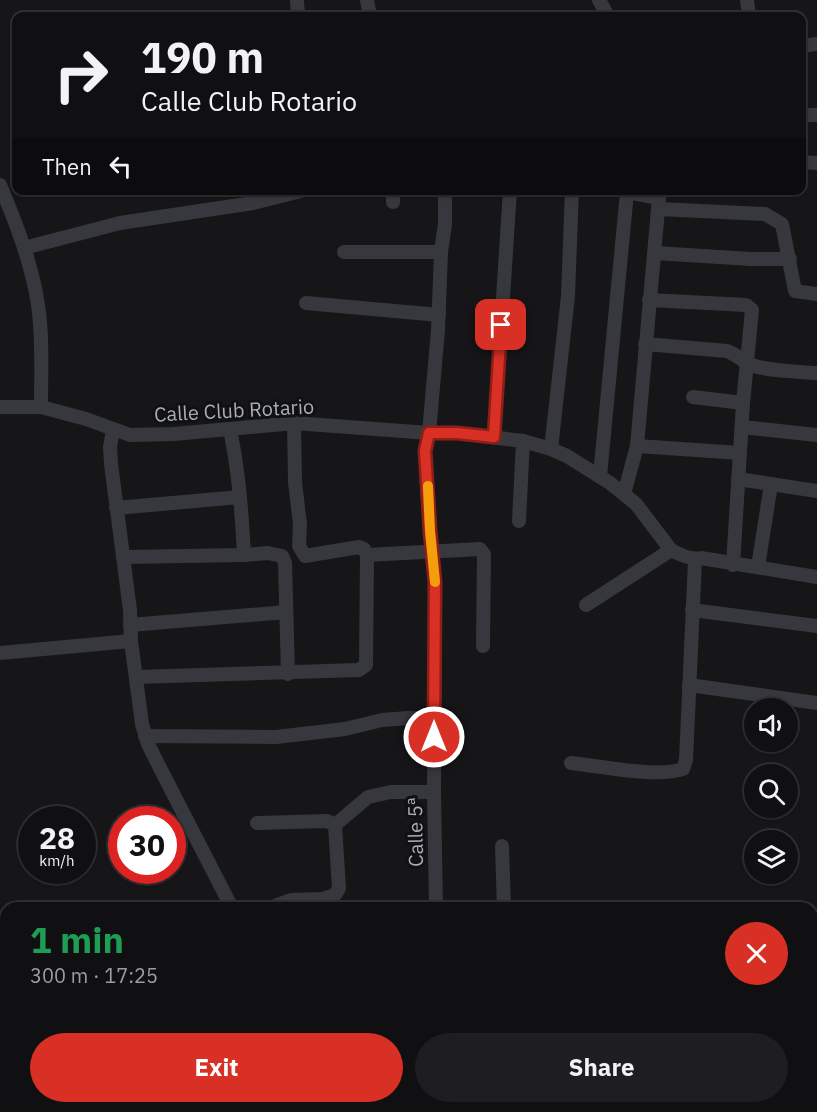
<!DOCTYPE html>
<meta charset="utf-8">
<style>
body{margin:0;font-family:"IBM Plex Sans",sans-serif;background:#1e1e20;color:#f1f3f6;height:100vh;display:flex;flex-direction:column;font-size:22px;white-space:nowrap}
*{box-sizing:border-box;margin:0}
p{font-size:20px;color:#9c9d9f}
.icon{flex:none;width:33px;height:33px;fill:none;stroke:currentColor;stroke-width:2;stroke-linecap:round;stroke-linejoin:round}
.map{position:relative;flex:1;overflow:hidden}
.sheet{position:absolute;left:0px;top:902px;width:818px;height:212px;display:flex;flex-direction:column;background:#101012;border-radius:18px 18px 0 0;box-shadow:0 2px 4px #0004,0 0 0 2px #303032}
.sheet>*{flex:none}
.hud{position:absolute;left:12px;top:12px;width:794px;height:183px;border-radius:12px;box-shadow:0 2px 4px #0004,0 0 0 2px #303032;background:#101012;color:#f1f3f6;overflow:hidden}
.fabs{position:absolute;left:744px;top:698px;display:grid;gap:12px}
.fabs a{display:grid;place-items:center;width:54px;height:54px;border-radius:50%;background:#101012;box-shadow:0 2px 4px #0004,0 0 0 2px #303032;font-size:30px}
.speed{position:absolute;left:18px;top:806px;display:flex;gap:12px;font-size:30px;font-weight:700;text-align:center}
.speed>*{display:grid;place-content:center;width:78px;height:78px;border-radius:50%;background:#101012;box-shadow:0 2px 4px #0004,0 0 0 2px #303032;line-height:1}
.speed small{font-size:15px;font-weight:400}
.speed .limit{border:9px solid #d22;background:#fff;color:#111}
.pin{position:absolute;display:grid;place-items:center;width:51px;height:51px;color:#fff;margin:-26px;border-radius:12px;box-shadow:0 3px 9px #0006}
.me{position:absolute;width:66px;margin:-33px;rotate:0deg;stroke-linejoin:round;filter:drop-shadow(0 0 4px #0008)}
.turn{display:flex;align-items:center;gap:21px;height:126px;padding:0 30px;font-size:27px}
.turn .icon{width:78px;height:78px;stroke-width:2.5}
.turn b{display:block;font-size:42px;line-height:51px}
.then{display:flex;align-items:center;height:57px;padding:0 30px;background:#0003;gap:12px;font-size:22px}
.round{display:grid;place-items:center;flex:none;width:63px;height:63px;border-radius:32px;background:#1e1e20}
.summary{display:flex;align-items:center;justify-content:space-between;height:102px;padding:0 30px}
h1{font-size:36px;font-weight:700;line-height:45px;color:#1e9e55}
.button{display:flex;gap:12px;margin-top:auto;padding:12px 30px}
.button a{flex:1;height:69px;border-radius:36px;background:#d93025;color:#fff;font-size:24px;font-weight:700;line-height:69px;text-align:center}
.button a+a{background:#1e1e20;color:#f1f3f6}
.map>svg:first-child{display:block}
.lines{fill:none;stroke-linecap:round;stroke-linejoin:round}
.minor{stroke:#37383d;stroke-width:14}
.route-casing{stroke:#8d1f18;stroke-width:15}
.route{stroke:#d93025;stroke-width:10}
.slow{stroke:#f59e0b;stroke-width:10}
.labels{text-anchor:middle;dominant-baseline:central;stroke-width:6;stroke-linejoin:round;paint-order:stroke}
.street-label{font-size:20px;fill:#a8adb8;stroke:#111113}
</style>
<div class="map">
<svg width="817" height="1112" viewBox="0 0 817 1112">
<rect width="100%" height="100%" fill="#161618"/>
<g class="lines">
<g class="minor">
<polyline points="297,0 298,16"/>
<polyline points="367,0 370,16"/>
<polyline points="599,0 608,16"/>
<polyline points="747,0 749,16"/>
<polyline points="801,46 817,44"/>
<polyline points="801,115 817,115"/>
<polyline points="801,162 817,163"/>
<path d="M0 185C16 223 32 264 38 305 43 338 41 374 41 407"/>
<polyline points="393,202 393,190"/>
<polyline points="659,209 765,214 782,224 795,291 817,294"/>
<polyline points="24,248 120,223 253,203 305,190"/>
<polyline points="344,252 441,252"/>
<polyline points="655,253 751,259 790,259"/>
<polyline points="649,300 746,305 752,310 743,403 733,565"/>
<polyline points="306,303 439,315"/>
<path d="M645 344 727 351C736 354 740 359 747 363 762 371 799 372 817 373"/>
<polyline points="693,397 743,403"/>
<path d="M0 407H41L86 419 130 435 174 434 294 423 429 433H457L523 441 551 449 567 456 610 483 636 504 671 550C680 555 691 560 701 558L817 577"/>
<polyline points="742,427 817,435"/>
<polyline points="113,430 110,447 111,464 130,610 131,641 142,724 148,744 160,768 232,908"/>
<path d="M230 430C239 471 242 513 244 555"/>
<polyline points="494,437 510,190"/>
<polyline points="637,446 740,453"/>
<polyline points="551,449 568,296 572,190"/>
<polyline points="600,476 627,192 659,198 637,446 624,494"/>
<polyline points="738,479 817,491"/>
<polyline points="116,508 240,497"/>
<polyline points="519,521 523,441"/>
<polyline points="367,555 480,549 484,554 483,646"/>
<polyline points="123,557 244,555 268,553 282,556 285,563 288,674"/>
<polyline points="758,567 771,484"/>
<polyline points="586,605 671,550"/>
<polyline points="692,610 817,626"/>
<polyline points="130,625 286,612"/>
<polyline points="0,653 131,641"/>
<polyline points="137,677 359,670 366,665 367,555 364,549 359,547 305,556 299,546 300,524 295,482 294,423"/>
<polyline points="689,685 817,703"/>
<polyline points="145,736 276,737 345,729 382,720 409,718 434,719"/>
<path d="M571 763C599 766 658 778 683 769L686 760 695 560"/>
<polyline points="257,823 327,821 335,825"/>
<polyline points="335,825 368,797 391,792 434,792"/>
<polyline points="502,846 504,908"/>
<polyline points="269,908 291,900 323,899 335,895 339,888 335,825"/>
<polyline points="436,908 434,792 435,582 430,531 425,451 429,433 438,330 441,252 445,224 445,190"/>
<polyline points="812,1027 817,1025"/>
<polyline points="247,1107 248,1112"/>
<polyline points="389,1107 390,1112"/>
<polyline points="613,1107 614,1112"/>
<polyline points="720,1107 720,1112"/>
<polyline points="352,1112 353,1107"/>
</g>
</g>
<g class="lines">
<defs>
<polyline id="route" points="434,737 435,582 430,531 425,451 429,433 457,433 494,437 501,325"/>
</defs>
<use href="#route" class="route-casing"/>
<use href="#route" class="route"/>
<polyline class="slow" points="428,486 430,531 435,582"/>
</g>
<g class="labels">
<g class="street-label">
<text transform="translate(234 410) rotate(-3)">Calle Club Rotario</text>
<text transform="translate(415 832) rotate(-91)">Calle 5ª</text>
</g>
</g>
</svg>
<div class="fabs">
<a><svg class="icon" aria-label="sound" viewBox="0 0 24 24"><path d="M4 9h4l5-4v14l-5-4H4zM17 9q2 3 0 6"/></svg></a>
<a><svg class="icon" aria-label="search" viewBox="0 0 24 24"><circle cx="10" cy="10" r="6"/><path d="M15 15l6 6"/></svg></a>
<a><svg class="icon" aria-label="layers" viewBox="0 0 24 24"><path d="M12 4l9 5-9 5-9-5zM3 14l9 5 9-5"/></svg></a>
</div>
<div class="speed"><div>28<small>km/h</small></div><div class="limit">30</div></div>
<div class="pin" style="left:501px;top:325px;background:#d93025"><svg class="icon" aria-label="arrive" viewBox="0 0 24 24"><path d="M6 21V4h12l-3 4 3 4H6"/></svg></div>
<svg class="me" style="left:434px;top:737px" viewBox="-20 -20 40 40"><circle r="17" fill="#d93025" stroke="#fff" stroke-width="3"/><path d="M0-11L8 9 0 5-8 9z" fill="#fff"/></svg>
<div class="hud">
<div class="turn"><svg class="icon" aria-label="right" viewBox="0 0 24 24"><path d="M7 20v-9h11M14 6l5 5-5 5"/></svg><div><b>190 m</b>Calle Club Rotario</div></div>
<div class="then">Then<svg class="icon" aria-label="left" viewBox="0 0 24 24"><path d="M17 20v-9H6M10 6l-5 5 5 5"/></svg></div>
</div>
<section class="sheet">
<div class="summary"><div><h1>1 min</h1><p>300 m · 17:25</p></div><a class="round" style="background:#d93025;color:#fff"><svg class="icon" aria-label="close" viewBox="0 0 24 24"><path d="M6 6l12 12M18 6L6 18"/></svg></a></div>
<div class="button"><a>Exit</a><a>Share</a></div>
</section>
</div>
